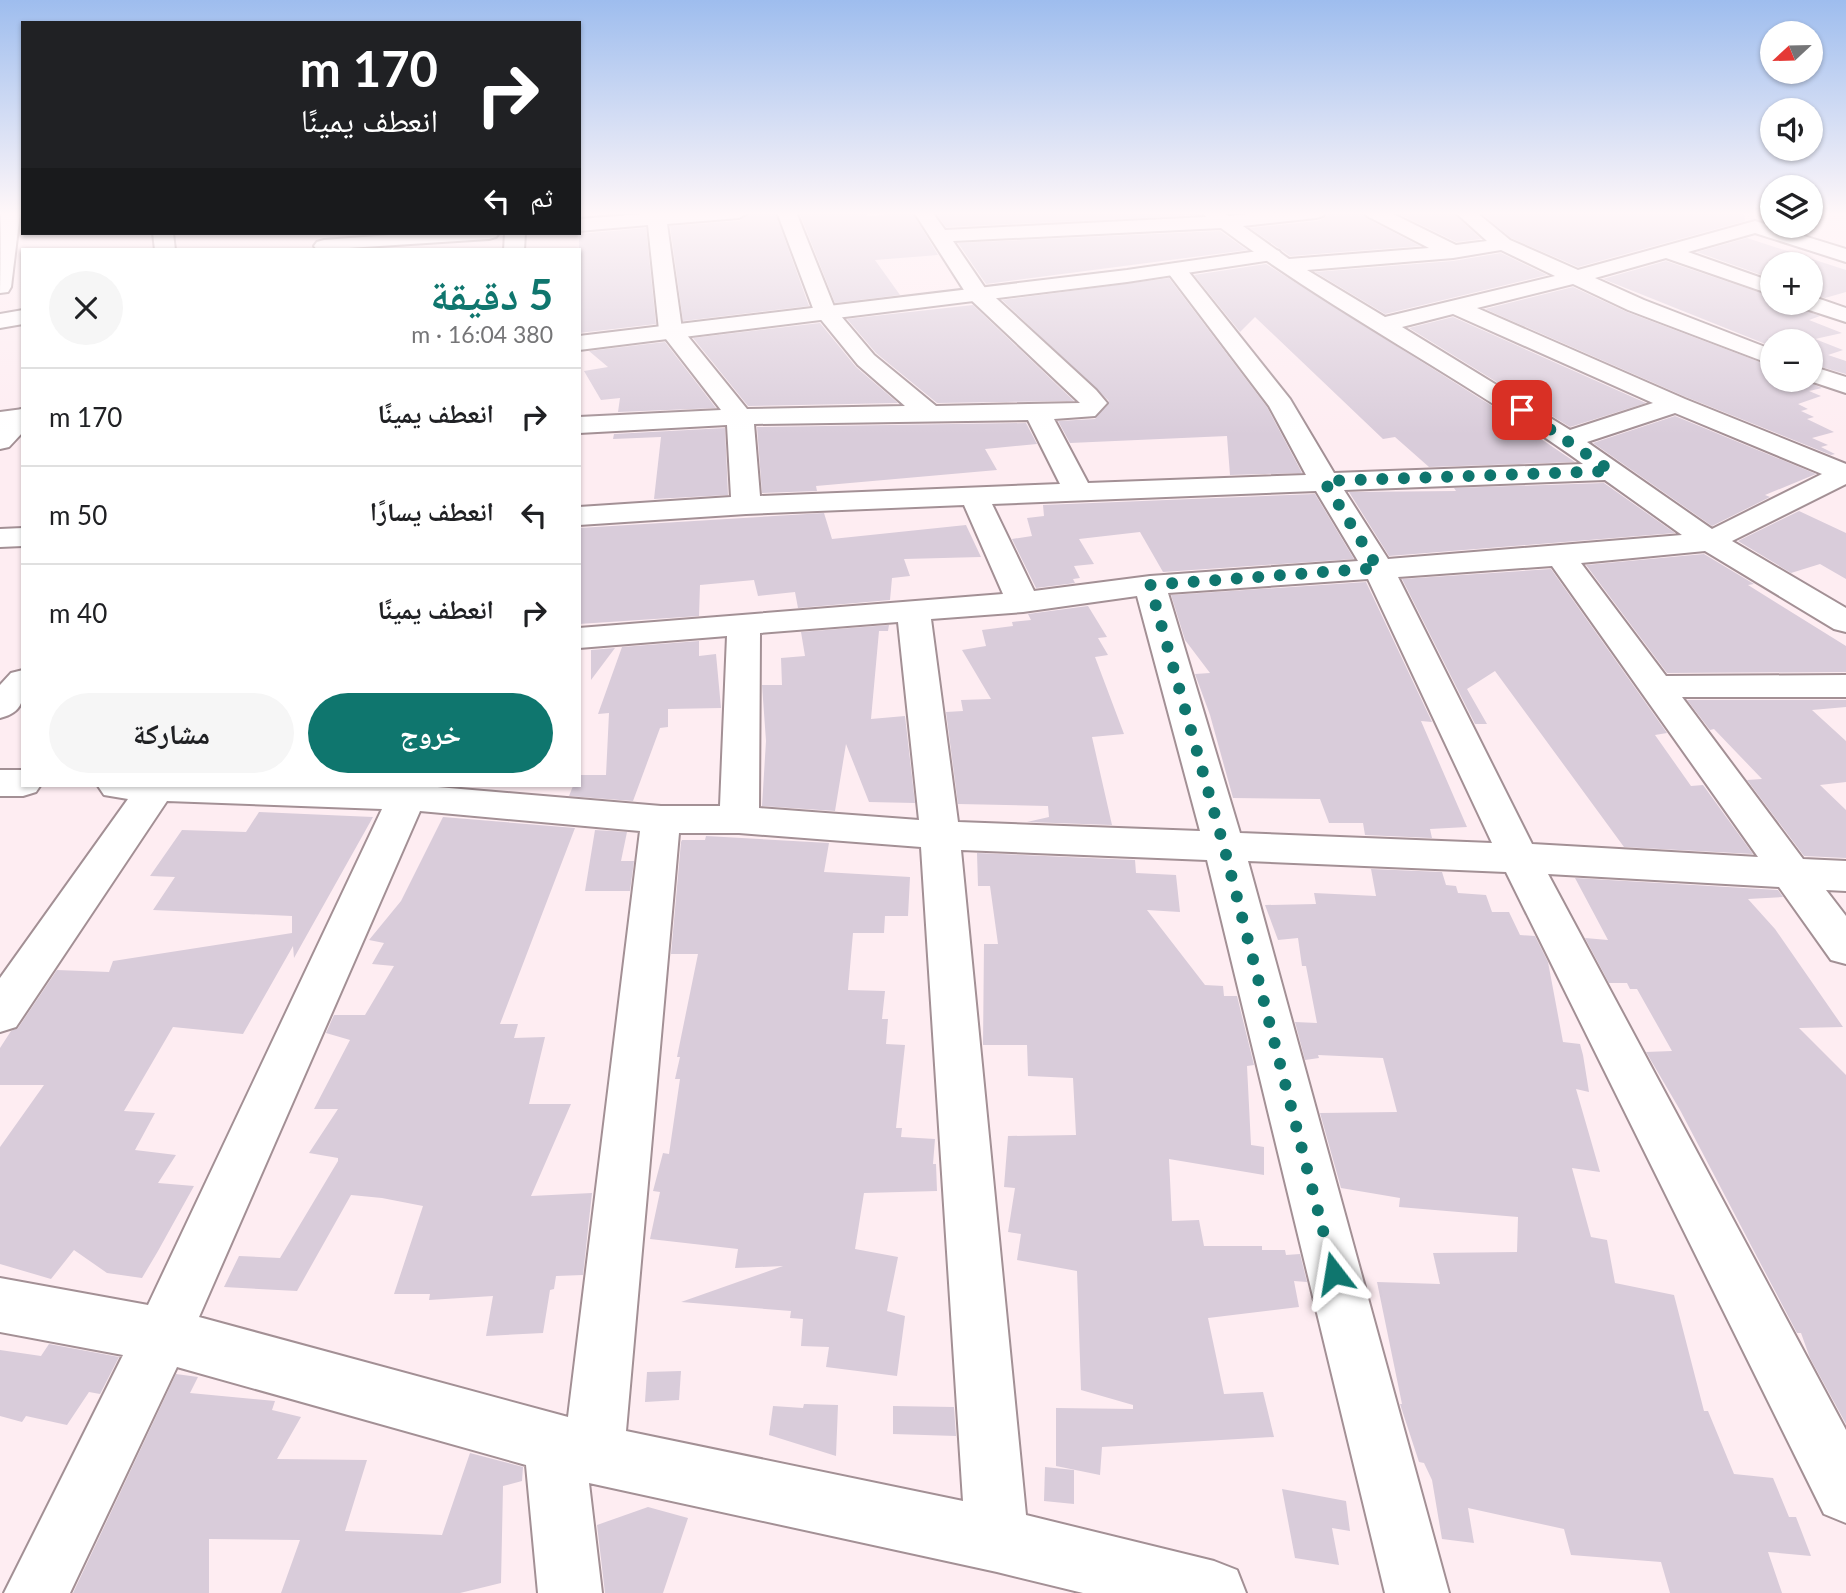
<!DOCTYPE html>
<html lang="ar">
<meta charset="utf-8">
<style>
body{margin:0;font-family:Lato,"Noto Naskh Arabic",sans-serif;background:#f6f6f6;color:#202124;direction:rtl;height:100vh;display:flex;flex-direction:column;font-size:26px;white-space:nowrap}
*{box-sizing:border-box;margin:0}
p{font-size:23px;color:#757577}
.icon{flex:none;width:38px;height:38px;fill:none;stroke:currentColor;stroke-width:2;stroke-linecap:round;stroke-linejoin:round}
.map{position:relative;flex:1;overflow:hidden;direction:ltr}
.sheet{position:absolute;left:21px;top:248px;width:560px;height:539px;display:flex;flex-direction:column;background:#fff;border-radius:0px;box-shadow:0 2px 5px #0004;direction:rtl}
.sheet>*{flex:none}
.banner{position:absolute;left:21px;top:21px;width:560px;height:214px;border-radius:0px;box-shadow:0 2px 5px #0004;direction:rtl;background:#202124;color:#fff;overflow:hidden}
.needle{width:46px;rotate:248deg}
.controls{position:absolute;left:1760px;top:21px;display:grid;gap:14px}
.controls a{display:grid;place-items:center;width:63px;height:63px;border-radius:50%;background:#fff;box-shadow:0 2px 5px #0004;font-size:35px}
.pin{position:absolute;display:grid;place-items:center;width:60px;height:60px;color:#fff;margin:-30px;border-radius:14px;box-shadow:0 4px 10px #0006}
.me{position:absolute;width:77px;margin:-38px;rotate:346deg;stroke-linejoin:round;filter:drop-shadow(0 0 5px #0008)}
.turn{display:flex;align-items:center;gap:24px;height:147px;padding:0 28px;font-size:32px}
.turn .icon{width:91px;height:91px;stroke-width:2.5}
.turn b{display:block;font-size:49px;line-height:60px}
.then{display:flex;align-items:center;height:66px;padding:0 28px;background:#0003;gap:14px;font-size:26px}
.round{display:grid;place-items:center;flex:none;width:74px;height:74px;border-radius:37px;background:#f6f6f6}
.headline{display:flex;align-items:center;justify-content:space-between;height:119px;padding:0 28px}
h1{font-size:42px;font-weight:700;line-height:52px;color:#0f766e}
.action{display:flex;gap:14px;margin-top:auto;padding:14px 28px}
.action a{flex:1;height:80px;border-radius:42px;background:#0f766e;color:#fff;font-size:28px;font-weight:700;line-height:80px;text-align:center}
.action a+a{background:#f6f6f6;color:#202124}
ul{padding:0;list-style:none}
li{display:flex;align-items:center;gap:21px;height:98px;padding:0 28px;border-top:2px solid #e0e0e0}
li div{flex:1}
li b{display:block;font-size:26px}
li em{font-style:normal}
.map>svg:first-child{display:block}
.building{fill:#d9ccda}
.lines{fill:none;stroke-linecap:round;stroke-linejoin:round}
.street-casing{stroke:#a39095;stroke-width:4}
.secondary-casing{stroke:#a39095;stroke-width:4}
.street{fill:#fff;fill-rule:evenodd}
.secondary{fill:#fff;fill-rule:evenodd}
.route{stroke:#0f766e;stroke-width:12;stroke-dasharray:0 21.6}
</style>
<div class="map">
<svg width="1846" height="1593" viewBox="0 0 1846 1593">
<rect width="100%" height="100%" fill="#feedf2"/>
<g class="building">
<polygon points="751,212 775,212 809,306 683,321 670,226 739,221"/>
<polygon points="799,212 866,212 868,216 912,212 938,255 875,260 900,295 835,303"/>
<polygon points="935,212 1199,212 1201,215 946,227"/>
<polygon points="1328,212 1362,212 1366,218 1420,246 1290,256 1250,228 1317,221 1324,219"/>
<polygon points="1395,212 1452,212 1481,239 1456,242"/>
<polygon points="1480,212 1744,212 1745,221 1578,267 1511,238"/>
<polygon points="646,228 656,324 579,333 579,234"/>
<polygon points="1220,231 1247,250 986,284 958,243"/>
<polygon points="1747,238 1846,270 1846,292 1825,298 1811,294 1811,264 1773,264 1773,279 1697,252"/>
<polygon points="1501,253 1547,275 1385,314 1315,272 1453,261"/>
<polygon points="1666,261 1773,297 1773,303 1797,303 1799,307 1797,307 1820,316 1809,320 1842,333 1815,339 1843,350 1828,355 1846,361 1846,374 1811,364 1811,341 1773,341 1773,347 1603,279"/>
<polygon points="1266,264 1492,406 1575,462 1429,467 1395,437 1383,439 1255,317 1240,332 1194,275"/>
<polygon points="1169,278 1267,407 1302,473 1230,475 1227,436 1070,443 1058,421 1095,419 1109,401 1002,300"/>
<polygon points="1573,287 1627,312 1773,367 1773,380 1804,380 1822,388 1809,391 1821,396 1798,404 1808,409 1801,411 1814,417 1807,419 1834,432 1812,438 1828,445 1821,447 1835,454 1831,455 1686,397 1485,309"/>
<polygon points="973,305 1074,401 937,403 876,353 847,319"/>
<polygon points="1453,317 1646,403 1570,427 1409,328"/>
<polygon points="820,323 856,367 898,403 748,406 693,338"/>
<polygon points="665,342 716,408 618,412 620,398 601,400 584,371 608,367 589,351"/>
<polygon points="1675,416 1816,474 1765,495 1770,497 1712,526 1593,443"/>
<polygon points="1026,423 1037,444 985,449 997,470 816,486 817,491 762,493 757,427"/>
<polygon points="725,428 728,495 654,499 661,437 613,439 614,434"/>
<polygon points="1604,483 1675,533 1389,556 1349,492 1456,491 1454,488"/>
<polygon points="1315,494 1354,559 1163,572 1140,532 1079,539 1094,564 1074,566 1080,578 1073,579 1075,583 1036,588 1012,539 1032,536 1027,518 1044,516 1043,505"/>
<polygon points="1799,511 1846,533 1846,579 1820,564 1791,573 1738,541"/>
<polygon points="824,513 832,539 966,525 981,557 904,559 910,576 892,578 890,600 798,608 795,592 758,596 754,580 700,585 699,616 579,624 579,528"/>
<polygon points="1704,554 1754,584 1748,585 1846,646 1846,672 1667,673 1586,565"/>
<polygon points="1551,569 1667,733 1655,735 1691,786 1703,785 1753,854 1624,847 1495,671 1467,689 1487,724 1475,724 1402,579"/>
<polygon points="1366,582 1432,722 1421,721 1467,827 1430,829 1432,838 1365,835 1363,823 1329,823 1320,799 1233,798 1210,715 1195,674 1210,673 1185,640 1171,595"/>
<polygon points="1088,606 1107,637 1098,638 1108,655 1095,657 1124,734 1092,737 1112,825 1027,822 1049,817 1048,806 958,804 946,712 963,711 961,700 991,699 962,650 986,646 982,630 1013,626 1012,622 1031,620 1028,614"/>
<polygon points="889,625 888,631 879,631 871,719 905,716 915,803 869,802 846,744 835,811 762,806 766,741 762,685 782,685 781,658 805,656 801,632"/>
<polygon points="699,641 699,656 716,654 721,708 668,709 668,727 660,728 633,801 569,796 573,786 579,786 579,775 606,775 609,713 598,714 622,647"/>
<polygon points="615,648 591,680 591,650"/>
<polygon points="1687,700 1846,700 1846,707 1812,710 1846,741 1846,782 1820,785 1846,810 1846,858 1804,856 1747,780 1762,779 1714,729 1710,730"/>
<polygon points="259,812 373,817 294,958 293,946 243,1034 173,1027 124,1111 155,1113 135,1150 176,1155 158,1183 194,1186 158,1251 142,1278 107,1273 74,1250 51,1279 0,1264 0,1147 44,1085 0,1085 0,1048 11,1031 18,1028 57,970 109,972 113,961 292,933 292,916 153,910 175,877 150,876 182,830 246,832"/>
<polygon points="443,817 575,828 500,1024 518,1024 514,1038 545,1037 529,1104 571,1104 531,1196 592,1193 583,1275 556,1276 554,1289 550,1290 543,1333 486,1336 493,1296 429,1300 430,1294 394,1294 423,1206 382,1198 351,1195 297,1291 224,1287 239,1256 280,1258 338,1161 338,1158 309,1153 338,1109 314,1109 350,1040 326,1033 334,1015 365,1015 394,966 372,964 384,943 369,940 401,901"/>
<polygon points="595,830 627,832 621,861 634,861 630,891 585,891"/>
<polygon points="706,836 829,843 824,872 910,877 908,916 885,916 884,933 853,933 848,990 885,991 882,1019 888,1019 886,1044 905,1045 896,1128 902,1128 901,1137 935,1139 933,1164 936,1164 937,1191 864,1193 855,1249 898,1257 887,1311 905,1316 897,1376 826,1367 829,1347 801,1346 803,1319 790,1318 791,1311 681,1302 783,1266 735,1268 738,1249 650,1239 660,1192 653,1191 663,1153 669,1154 680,1079 675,1079 680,1057 677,1057 698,954 671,954 681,842 682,840 705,840"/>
<polygon points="977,853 1135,860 1136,873 1176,875 1180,912 1147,910 1205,985 1223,986 1224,996 1237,996 1254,1065 1247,1066 1251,1145 1264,1147 1264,1175 1169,1159 1172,1221 1199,1220 1204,1246 1262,1246 1262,1250 1285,1250 1286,1255 1300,1254 1307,1282 1294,1281 1299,1307 1208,1318 1224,1394 1263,1392 1274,1437 1102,1447 1100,1475 1056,1466 1056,1408 1133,1409 1133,1405 1081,1390 1077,1271 1017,1260 1021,1234 1008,1232 1015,1188 1004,1187 1008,1136 1076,1135 1073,1078 1028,1076 1027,1045 983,1045 984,944 998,944 990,886 978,886"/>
<polygon points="1371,869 1442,872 1446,885 1456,886 1458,893 1486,895 1492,912 1509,912 1520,935 1535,936 1548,962 1563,1042 1580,1044 1583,1055 1589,1092 1576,1089 1600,1172 1572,1168 1591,1237 1607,1240 1615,1283 1674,1295 1704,1411 1708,1411 1734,1474 1773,1478 1789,1517 1796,1517 1811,1556 1768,1552 1782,1593 1670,1593 1661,1562 1571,1555 1564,1529 1468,1508 1474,1543 1442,1539 1432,1480 1424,1463 1419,1462 1400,1404 1402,1404 1377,1282 1440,1284 1433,1253 1517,1252 1518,1217 1399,1207 1400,1198 1341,1188 1320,1113 1397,1112 1383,1058 1318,1055 1319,1058 1305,1060 1295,1022 1317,1023 1306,966 1302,966 1298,938 1278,940 1265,905 1316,904 1314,893 1376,896"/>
<polygon points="1575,878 1778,890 1783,897 1748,899 1775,929 1843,1027 1799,1028 1846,1075 1846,1424 1810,1358 1801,1333 1797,1333 1680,1110 1646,1052 1672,1051 1637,989 1630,989 1627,983 1609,983 1585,938 1608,940"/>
<polygon points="49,1344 119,1357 100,1394 89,1392 67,1425 26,1416 22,1422 0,1416 0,1350 41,1356"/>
<polygon points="681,1371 679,1400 645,1402 647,1372"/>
<polygon points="176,1374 198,1377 190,1393 275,1401 272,1410 301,1417 277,1459 367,1460 345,1531 442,1535 470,1453 523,1467 522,1481 503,1486 501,1583 460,1593 281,1593 300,1540 209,1539 209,1593 73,1593"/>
<polygon points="804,1404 838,1405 836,1456 769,1435 773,1406 803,1408"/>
<polygon points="893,1406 954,1407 956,1436 893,1434"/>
<polygon points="1045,1467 1074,1470 1074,1504 1044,1501"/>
<polygon points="1282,1489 1346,1501 1350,1531 1332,1528 1339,1565 1295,1558"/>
<polygon points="648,1507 688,1518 663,1593 605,1593 597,1525"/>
</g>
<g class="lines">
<defs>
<g id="street">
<polygon points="1,212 20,212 11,287 8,292 0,293"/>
<path d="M669 212H749L739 218 667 224 682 329 747 409 905 406 858 365 814 311 777 212H796L835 309 874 355 936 406 1080 403 969 298 914 212H932L945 230 1206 217 1202 212H1223L1229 216 1266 212H1325L1323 216 1316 218 1243 226 1289 259 1429 248 1367 216 1365 212H1389L1456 245 1487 241 1455 212H1476L1510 240 1578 270 1755 221 1846 249V262L1755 233 1688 252 1773 282V295L1666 258 1595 278 1644 300 1773 350V365L1628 310 1573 284 1477 308 1685 399 1846 464V484L1732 541 1846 608V632L1834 629 1705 551 1581 563 1666 676 1846 675V697H1682L1803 859 1846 861V891L1826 890 1846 916V964L1831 960 1779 887 1548 874 1846 1430V1523L1824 1514 1506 872 1248 861 1449 1593H1385L1207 860 961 850 1026 1515 1214 1561 1237 1570 1246 1593H1083L997 1572 589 1483 602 1593H538L526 1465 177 1367 70 1593H4L123 1355 0 1332V1278L148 1305 382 809 167 801 16 1027 0 1032V978L128 799 104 795 98 786H426L661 806H720L727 636 579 648V628L1003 594 964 505 746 514 579 525V507L731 497 727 425 579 433V417L721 410 659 330 648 225 579 231V219ZM1221 228C1336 314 1466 380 1583 464L1334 473 1290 399 1184 266H1170L1166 270 1269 406 1306 475 1088 483 1054 419 1095 416 1107 403 1096 390 985 288 953 241ZM1501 250 1555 276 1385 317 1307 270 1453 258ZM1453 314 1653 403 1570 430 1402 327ZM1675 413 1822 474 1712 529 1587 442ZM1028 420 1060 484 760 496 754 424ZM1605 480 1682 535 1388 559 1344 490ZM1316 491 1358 561 1150 576 1034 591 992 504ZM1552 566 1758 857 1532 844 1398 577ZM1368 579 1492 843 1240 833 1168 593ZM1137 596 1200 831 958 822 931 619 1023 612ZM898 622 919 820 759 808 760 633ZM420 811 640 831 568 1417 199 1317ZM679 833H739L921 847 963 1501 626 1431Z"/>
<polygon points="153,233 173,233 175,250 155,250"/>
<polygon points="416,233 499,233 496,237 489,239 317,250 314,246 317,242 324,240"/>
<polygon points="505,233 525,233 524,250 504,250"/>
<polygon points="1811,296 1846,308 1846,322 1803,308 1800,303 1811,303"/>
<polygon points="23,310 23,324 0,328 0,314"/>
<polygon points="1811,366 1846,377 1846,393 1807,380 1811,380"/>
<polygon points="22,409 23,432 9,447 0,449 0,425 13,412"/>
<polygon points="23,528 23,546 0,547 0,529"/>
<path d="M23 670C23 694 28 711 0 718V685L11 673Z"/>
<polygon points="0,770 23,770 23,786 40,786 36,792 23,796 0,796"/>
</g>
<g id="secondary">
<polygon points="1272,249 1279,251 1282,255 1279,259 1127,282 579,350 579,336 1127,270"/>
<polygon points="23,409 23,425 0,428 0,412"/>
</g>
</defs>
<use href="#street" class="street-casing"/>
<use href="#secondary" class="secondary-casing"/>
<use href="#street" class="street"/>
<use href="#secondary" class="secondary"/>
</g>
<linearGradient id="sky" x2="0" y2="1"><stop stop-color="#9ebdee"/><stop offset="0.49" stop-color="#fff7f9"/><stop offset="1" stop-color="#fff7f9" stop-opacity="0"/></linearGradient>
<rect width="1846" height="435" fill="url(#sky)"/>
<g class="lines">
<polyline class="route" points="1334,1273 1224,847 1150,585 1378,568 1324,481 1611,471 1522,410"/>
</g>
</svg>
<div class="controls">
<a><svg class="needle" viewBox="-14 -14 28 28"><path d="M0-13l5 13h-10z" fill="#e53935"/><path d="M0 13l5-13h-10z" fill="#757577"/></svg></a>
<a><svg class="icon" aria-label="sound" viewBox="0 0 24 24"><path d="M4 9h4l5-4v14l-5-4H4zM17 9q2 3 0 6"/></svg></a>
<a><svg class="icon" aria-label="layers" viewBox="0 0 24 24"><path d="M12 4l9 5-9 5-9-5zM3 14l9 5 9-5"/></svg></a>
<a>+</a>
<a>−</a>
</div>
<div class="pin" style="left:1522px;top:410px;background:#d93025"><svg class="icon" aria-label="arrive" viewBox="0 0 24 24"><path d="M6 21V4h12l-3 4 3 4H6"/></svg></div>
<svg class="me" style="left:1334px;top:1273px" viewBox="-20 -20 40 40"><path d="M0-17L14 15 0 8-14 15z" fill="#0f766e" stroke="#fff" stroke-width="4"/></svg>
<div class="banner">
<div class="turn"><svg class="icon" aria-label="right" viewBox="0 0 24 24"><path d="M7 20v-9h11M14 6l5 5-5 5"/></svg><div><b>170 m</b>انعطف يمينًا</div></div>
<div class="then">ثم<svg class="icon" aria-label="left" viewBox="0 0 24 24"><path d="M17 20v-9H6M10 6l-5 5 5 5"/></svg></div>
</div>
<section class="sheet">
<div class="headline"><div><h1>5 دقيقة</h1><p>380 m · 16:04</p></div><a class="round"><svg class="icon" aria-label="close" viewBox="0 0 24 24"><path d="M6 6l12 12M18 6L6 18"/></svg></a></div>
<ul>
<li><svg class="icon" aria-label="right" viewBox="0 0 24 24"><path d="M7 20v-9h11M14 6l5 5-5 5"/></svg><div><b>انعطف يمينًا</b></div><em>170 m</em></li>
<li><svg class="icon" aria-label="left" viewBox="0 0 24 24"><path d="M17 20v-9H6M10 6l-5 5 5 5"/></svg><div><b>انعطف يسارًا</b></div><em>50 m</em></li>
<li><svg class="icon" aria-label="right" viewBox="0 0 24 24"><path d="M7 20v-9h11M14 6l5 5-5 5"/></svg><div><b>انعطف يمينًا</b></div><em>40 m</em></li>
</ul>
<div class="action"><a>خروج</a><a>مشاركة</a></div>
</section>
</div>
